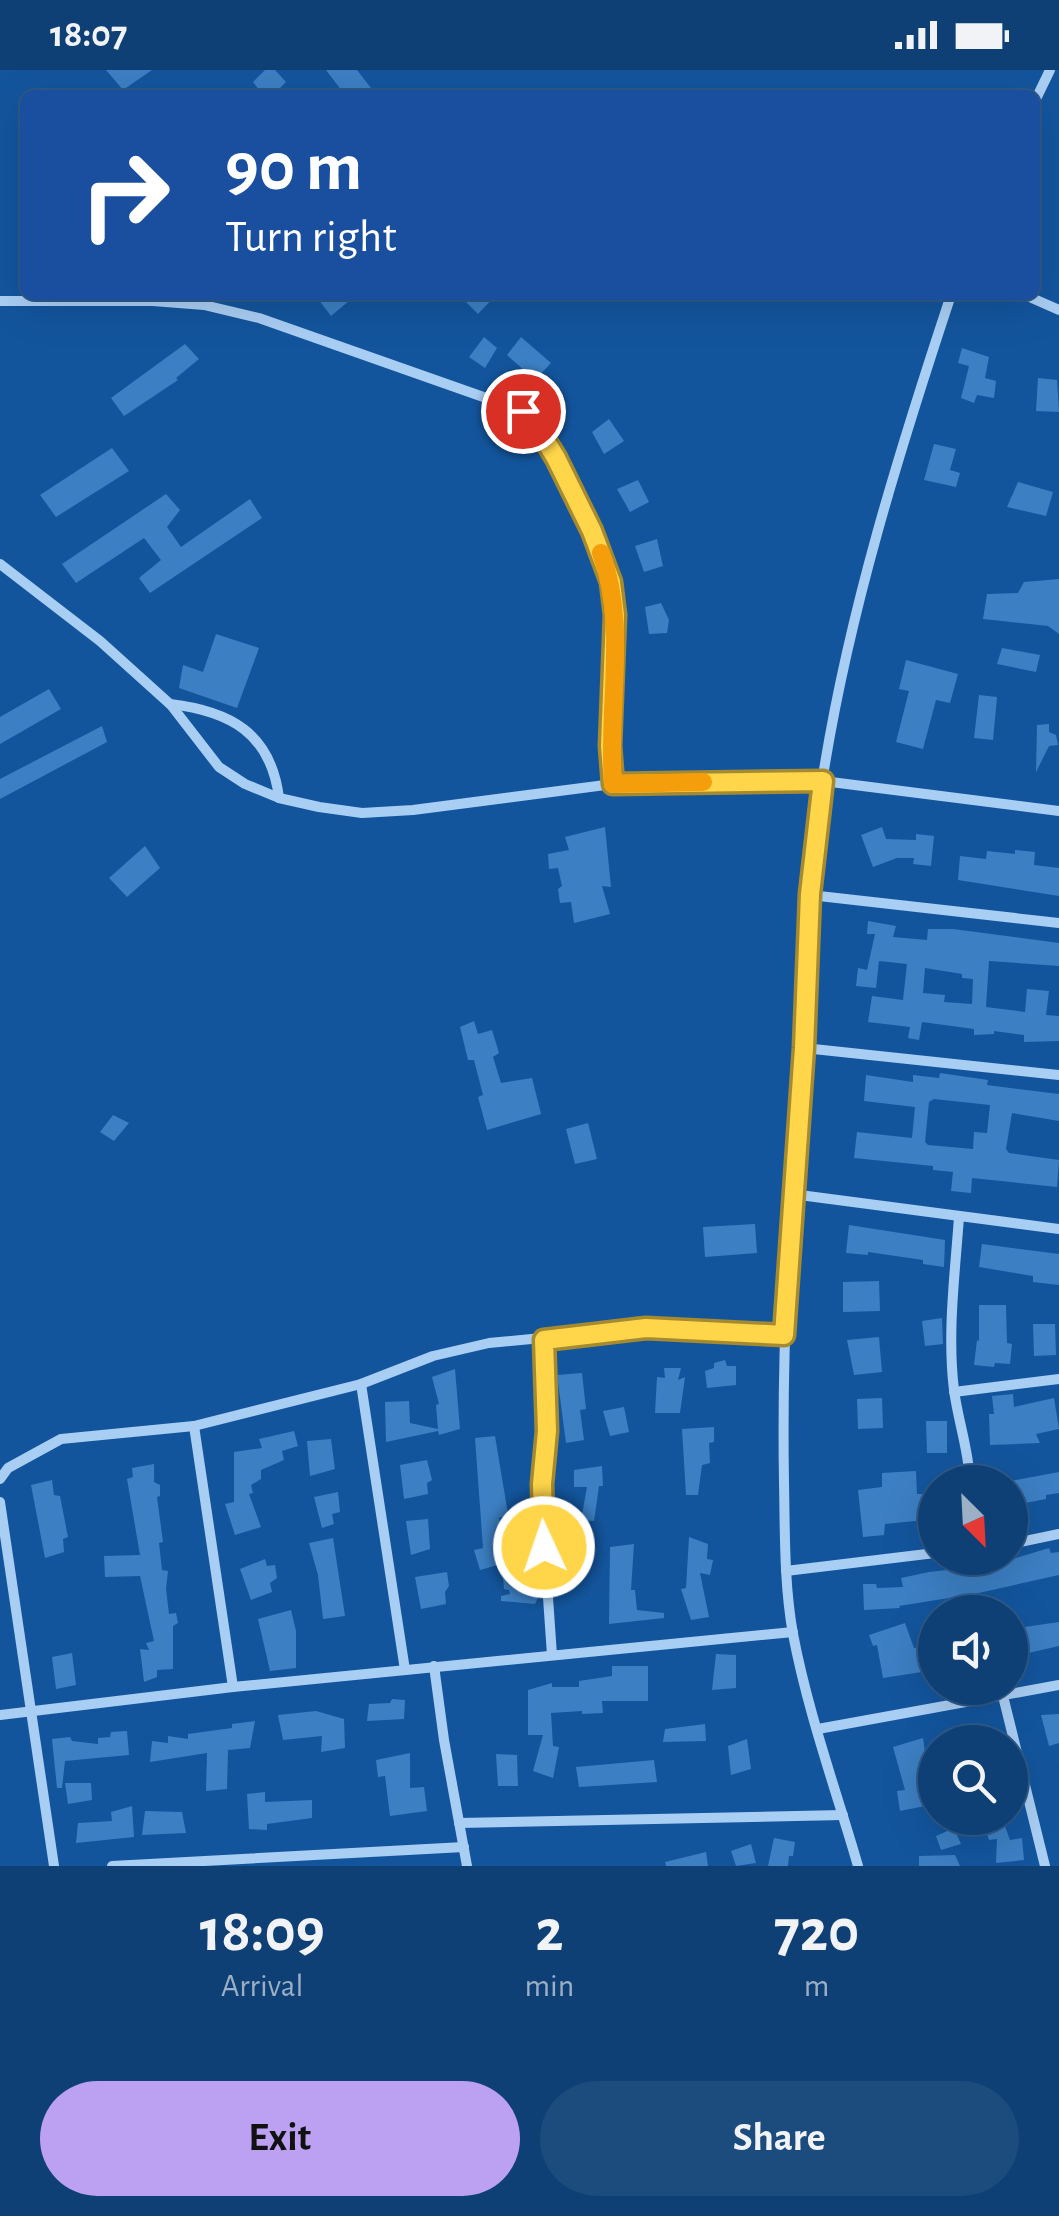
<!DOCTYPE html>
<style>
body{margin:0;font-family:"Alegreya Sans",sans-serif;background:#1c4b7e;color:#f1f3f6;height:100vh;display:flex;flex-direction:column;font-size:38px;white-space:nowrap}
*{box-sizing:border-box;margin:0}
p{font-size:32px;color:#9bafc5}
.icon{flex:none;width:55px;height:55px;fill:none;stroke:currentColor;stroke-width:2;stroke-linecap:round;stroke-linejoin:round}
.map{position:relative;height:1796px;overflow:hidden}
.sheet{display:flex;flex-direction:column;background:#0e4076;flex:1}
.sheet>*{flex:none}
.guide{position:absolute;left:20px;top:20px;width:1020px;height:210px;border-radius:15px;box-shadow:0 10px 40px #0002,0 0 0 2px #2e5988;background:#1a4fa0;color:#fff;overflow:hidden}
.needle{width:65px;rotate:156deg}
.tools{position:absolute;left:918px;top:1395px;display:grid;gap:20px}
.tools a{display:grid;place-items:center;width:110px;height:110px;border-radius:50%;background:#0e4076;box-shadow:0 10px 40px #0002,0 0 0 2px #2e5988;font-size:50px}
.pin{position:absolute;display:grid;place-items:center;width:85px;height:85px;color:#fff;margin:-42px;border:5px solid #fff;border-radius:50%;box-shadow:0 2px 10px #0007}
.me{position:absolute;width:110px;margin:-55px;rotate:357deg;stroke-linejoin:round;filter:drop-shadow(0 0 8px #0008)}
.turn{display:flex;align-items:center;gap:35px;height:210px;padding:0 40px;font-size:45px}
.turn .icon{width:130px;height:130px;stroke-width:2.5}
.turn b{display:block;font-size:70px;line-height:85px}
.eta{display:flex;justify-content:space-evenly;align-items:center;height:170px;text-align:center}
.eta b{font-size:60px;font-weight:700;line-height:70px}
.primary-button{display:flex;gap:20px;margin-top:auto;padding:20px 40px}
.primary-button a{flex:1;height:115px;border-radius:60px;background:#bca0f2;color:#111;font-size:40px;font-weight:700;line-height:115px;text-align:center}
.primary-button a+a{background:#1c4b7e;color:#f1f3f6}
.status{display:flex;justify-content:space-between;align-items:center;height:70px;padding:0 50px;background:#0e4076;direction:ltr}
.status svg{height:28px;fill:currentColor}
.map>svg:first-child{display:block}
.building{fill:#3c7fc3;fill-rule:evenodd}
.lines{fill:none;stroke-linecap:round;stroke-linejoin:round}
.street{stroke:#a9cef4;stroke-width:10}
.route-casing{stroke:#a68a30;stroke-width:25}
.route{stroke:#ffd54a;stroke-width:18}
.slow{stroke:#f59e0b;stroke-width:18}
</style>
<div class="status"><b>18:07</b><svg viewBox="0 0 49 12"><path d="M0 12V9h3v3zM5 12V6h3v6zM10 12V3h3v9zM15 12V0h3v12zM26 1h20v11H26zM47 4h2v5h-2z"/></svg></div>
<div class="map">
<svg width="1059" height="1796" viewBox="0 0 1059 1796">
<rect width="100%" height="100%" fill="#13559d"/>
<g class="building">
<polygon points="106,0 152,0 123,20"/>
<polygon points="265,0 275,0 286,12 273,25 263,25 253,12"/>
<polygon points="326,0 357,0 371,18 364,25 345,25"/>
<polygon points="315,225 356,225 331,246"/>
<polygon points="459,225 496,225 478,244"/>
<polygon points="484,267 497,278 485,298 469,287"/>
<polygon points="521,267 551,293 535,310 507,285"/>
<polygon points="185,274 199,289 176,308 178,310 124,346 111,328"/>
<polygon points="962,278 989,287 985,308 996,311 994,328 977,325 974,333 961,328 969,296 958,293"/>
<polygon points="1038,308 1057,310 1059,342 1036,341"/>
<polygon points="609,349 624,371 604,384 592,362"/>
<polygon points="934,374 956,379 950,400 960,403 956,417 924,410"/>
<polygon points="112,378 129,401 56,447 40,425"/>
<polygon points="638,410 649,432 630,442 617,419"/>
<polygon points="1018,412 1053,422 1046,446 1007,437"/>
<polygon points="166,424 180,440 167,457 181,477 250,429 262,448 150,523 139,508 161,490 144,468 76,513 62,494"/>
<polygon points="657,469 663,496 644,502 635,476"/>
<polygon points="1059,509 1059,564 1048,556 983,549 987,524 1018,523 1024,512"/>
<polygon points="661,533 669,550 667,563 649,564 645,537"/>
<polygon points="216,564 259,578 237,638 179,618 183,595 203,602"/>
<polygon points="1002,578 1040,585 1036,602 997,594"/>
<polygon points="906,590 958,604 950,633 936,630 923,679 896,672 909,621 899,619"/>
<polygon points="49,619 61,639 0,674 0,647"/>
<polygon points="979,625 997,627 993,670 974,668"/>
<polygon points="1049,654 1049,662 1056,665 1058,675 1049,676 1036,702 1037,655"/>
<polygon points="102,656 107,672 0,729 0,709"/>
<polygon points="605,757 611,817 602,816 610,844 574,853 571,832 560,833 558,819 562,816 558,798 549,799 548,784 569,780 565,767"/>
<polygon points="882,757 886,769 916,770 916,764 934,766 931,796 913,794 914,788 897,788 873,797 861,765"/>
<polygon points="145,776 160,798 127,827 109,808"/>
<polygon points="1015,780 1035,782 1034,795 1059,798 1059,826 958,810 960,786 986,789 987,781 1015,784"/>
<path d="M868 851 896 856 893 867 927 870 928 859H953L1059 873V896L989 891 986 937 1025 942 1027 919 1049 921 1046 945 1059 946V971L1024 972V965L994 961V964L974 965V959L922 952 919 970 908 968 910 957 868 952 872 926 903 930 907 894 879 891 876 918 856 916 858 898 867 900 875 864H867ZM925 898 962 904V908L973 909 972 934 944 932 945 925 923 923Z"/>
<polygon points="474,951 478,964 492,960 499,983 493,987 501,1013 532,1008 541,1044 487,1060 478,1027 483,1025 474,990 468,990 460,957"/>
<path d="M940 1003 988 1010 987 1015 1059 1024V1051L1012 1043 1006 1079 1009 1083 1059 1090 1057 1117 972 1108 971 1123 951 1121 953 1102 933 1100V1096L854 1088 857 1062 912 1068 915 1037 864 1031 866 1005 913 1012V1005L939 1008ZM934 1029 990 1035 987 1063 974 1062 973 1079 928 1075 925 1072 929 1032Z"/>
<polygon points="113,1045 129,1053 114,1071 100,1062"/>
<polygon points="588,1053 597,1089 575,1094 566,1059"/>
<polygon points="755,1154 757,1183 705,1187 703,1157"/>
<polygon points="849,1155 945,1170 944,1197 923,1194 923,1190 868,1182 868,1185 846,1183"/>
<polygon points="982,1174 1059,1184 1059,1215 1033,1212 1033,1206 979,1197"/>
<polygon points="879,1211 880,1241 843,1242 843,1212"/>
<polygon points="979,1235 1006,1235 1007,1273 1012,1274 1010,1294 995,1293 994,1297 974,1295 977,1270 979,1271"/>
<polygon points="942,1248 943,1274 925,1276 922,1251"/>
<polygon points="1033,1254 1055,1254 1056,1285 1034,1286"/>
<polygon points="879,1267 882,1302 854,1305 847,1270"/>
<polygon points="725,1290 727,1296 736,1296 736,1315 707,1318 705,1301 714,1298 714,1293"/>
<polygon points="664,1298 681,1298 678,1310 685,1307 680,1343 655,1343 657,1307 665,1308"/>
<polygon points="455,1299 460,1359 439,1365 438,1361 386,1372 385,1332 409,1331 410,1353 438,1359 436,1335 439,1334 432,1307"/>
<polygon points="582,1303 586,1339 580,1340 584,1370 566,1373 557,1305"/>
<polygon points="1013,1324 1014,1337 1054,1328 1059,1359 1036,1364 1040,1373 990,1375 989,1344 994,1344 992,1326"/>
<polygon points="882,1328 883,1358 858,1359 857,1329"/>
<polygon points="624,1337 629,1362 610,1366 603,1341"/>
<polygon points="926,1351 947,1351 947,1383 927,1383"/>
<polygon points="714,1357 714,1372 709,1373 710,1393 702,1395 698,1425 686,1425 682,1359"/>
<polygon points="294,1361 298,1376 282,1381 284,1390 261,1400 261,1409 251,1415 253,1423 249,1424 261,1457 235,1465 225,1434 234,1432 234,1382 262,1378 259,1369"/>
<polygon points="495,1366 508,1444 499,1448 503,1472 517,1467 519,1478 513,1482 515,1490 480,1500 474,1480 483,1478 475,1368"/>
<polygon points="331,1369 335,1399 310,1406 307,1371"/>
<polygon points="427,1390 432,1410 427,1413 428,1424 404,1429 400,1395"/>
<polygon points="154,1394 154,1412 160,1415 160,1426 157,1427 163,1472 159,1473 162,1500 168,1501 166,1519 169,1544 176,1543 178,1553 173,1556 173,1599 157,1600 157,1607 144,1612 140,1579 149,1580 146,1573 154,1571 140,1506 105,1507 104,1486 140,1485 127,1409 133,1407 132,1398"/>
<polygon points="602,1396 603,1416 599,1416 594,1451 581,1450 587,1417 574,1417 574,1400"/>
<polygon points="916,1401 917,1424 935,1424 935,1449 885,1454 884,1465 863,1467 858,1420 882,1417 882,1403"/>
<polygon points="1059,1402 1059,1423 1046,1425 1046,1429 1010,1436 1010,1411"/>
<polygon points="52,1410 54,1425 60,1426 68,1467 63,1469 64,1482 45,1488 31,1415"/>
<polygon points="338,1422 340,1442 332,1444 334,1454 322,1458 314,1427"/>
<polygon points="428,1449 430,1479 411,1485 406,1451"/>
<polygon points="689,1467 708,1474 707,1489 713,1490 710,1505 700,1503 709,1547 691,1550 681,1519 686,1518"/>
<polygon points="333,1468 345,1546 323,1549 318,1505 309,1473"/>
<polygon points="634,1474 631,1520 635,1520 637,1540 664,1543 664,1548 609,1554 610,1477"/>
<polygon points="1049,1478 1051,1483 1059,1482 1059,1505 974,1524 899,1536 900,1538 864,1540 863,1514 876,1514 877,1518 903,1517 901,1508 929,1502 993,1495"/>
<polygon points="265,1489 267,1496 275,1495 277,1508 270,1513 272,1522 251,1530 240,1499"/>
<polygon points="447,1502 449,1516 445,1522 446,1534 421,1539 415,1507"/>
<polygon points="503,1506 533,1509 529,1522 539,1521 539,1526 535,1534 501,1531 501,1526 510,1524 509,1520 504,1519"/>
<polygon points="291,1540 296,1561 296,1598 270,1601 258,1549"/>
<polygon points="1059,1552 1059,1576 1010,1587 1010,1559"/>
<polygon points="905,1553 914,1578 935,1576 935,1600 883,1608 877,1575 873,1576 869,1565"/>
<polygon points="72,1583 76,1615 56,1619 52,1587"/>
<polygon points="716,1584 736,1585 736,1618 712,1620"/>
<polygon points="612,1596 648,1596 648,1631 602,1631 603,1643 582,1644 582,1641 551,1643 553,1676 559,1677 553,1708 533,1701 543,1665 528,1665 528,1620 552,1613 552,1617 579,1617 579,1611 612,1606"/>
<polygon points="392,1629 405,1630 404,1649 367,1651 369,1634 390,1633"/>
<polygon points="316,1641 344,1649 345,1678 321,1682 322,1666 283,1670 278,1645"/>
<polygon points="1059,1644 1059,1673 1049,1676 1041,1645"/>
<polygon points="255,1651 250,1678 228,1680 227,1719 206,1721 207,1683 150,1692 152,1671 168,1673 168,1666 188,1669 188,1664 232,1658 232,1654"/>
<polygon points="705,1654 706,1671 663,1672 665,1659"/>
<polygon points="127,1661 129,1685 65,1691 62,1718 57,1718 52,1669 70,1667 72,1671 98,1674 98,1668 110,1667 111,1662"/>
<polygon points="923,1668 929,1710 935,1709 935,1742 925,1736 900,1741 897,1721 905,1720 893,1677"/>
<polygon points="747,1669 751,1699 731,1705 728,1676"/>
<polygon points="410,1683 410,1718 424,1717 427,1741 390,1746 385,1706 378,1707 376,1690"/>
<polygon points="496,1684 517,1685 518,1716 498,1716"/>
<polygon points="654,1690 657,1712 579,1717 576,1697"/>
<polygon points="65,1713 91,1713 92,1730 68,1734"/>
<polygon points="265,1722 265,1732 312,1730 312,1748 267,1754 267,1760 249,1759 247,1724"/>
<polygon points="132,1736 134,1767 76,1773 78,1753 112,1751 111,1742"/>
<polygon points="145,1741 182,1742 186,1763 142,1765"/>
<polygon points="998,1748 1002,1748 1010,1770 1022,1768 1024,1790 996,1793 997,1769 989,1770 984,1754 998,1752"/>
<polygon points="954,1758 961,1774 941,1780 936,1766"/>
<polygon points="774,1768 795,1772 793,1786 789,1786 788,1796 768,1796"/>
<polygon points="751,1774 756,1793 736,1796 731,1781"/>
<polygon points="706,1782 708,1796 666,1796 665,1792"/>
<polygon points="955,1785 960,1796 919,1796 919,1786"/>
</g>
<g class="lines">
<g class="street">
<polyline points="1035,31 1050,0"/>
<polyline points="1025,225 1059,240"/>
<polyline points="0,231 153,231 204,235 259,248 523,341 534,351 556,388 592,461 611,512 615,545 610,676 613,714"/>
<polyline points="0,494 100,571 171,635 219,697 245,714 279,728 319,737 362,743 413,740 613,714 823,711 1059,741"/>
<path d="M170 634C230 641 271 663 279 728"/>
<polyline points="810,825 1059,853"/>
<polyline points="804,978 1059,1005"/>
<polyline points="792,1124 1059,1159"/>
<path d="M959 1147C955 1204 947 1263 954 1320 958 1351 969 1381 970 1412"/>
<polyline points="544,1269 547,1361 542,1441 552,1585"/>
<polyline points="361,1314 405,1600"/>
<polyline points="954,1322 1059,1309"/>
<polyline points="194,1356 233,1617"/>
<polyline points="0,1409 8,1398 61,1369 194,1356 361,1314 433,1286 489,1273 646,1258 784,1265"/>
<polyline points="0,1432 54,1796"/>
<polyline points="1010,1474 1059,1464"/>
<polyline points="786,1501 935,1483"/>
<polyline points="434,1596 444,1670 467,1796"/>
<polyline points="1003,1626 1045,1796"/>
<polyline points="0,1645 233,1617 793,1562"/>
<polyline points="818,1659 1059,1615"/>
<polyline points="459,1753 843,1745"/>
<polyline points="112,1796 464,1777"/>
<path d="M858 1796C836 1720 808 1643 793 1564 784 1514 785 1462 784 1412 782 1296 787 1181 797 1067 807 947 805 825 823 706 849 542 899 382 951 225"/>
</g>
</g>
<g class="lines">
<defs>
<polyline id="route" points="523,341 534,352 556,388 592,461 611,512 615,545 610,676 613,714 823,711 810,824 804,978 784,1265 646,1258 544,1270 547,1361 542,1414 544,1477"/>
</defs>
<use href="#route" class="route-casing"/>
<use href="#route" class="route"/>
<path class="slow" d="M601 483C628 556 607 637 613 714L703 712"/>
</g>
</svg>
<div class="tools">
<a><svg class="needle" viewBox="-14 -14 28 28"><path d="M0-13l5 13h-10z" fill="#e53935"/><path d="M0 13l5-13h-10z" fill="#9bafc5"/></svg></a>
<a><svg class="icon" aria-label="sound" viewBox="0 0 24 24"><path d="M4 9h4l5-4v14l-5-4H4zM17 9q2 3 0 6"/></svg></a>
<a><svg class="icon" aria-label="search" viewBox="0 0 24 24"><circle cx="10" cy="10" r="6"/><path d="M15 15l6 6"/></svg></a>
</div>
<div class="pin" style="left:523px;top:341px;background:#d93025"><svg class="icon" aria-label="arrive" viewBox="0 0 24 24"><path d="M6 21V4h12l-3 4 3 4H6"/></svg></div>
<svg class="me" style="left:544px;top:1477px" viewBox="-20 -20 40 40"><circle r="17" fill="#ffd54a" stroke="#fff" stroke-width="3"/><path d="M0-11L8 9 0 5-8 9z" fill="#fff"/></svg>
<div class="guide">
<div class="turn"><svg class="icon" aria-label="right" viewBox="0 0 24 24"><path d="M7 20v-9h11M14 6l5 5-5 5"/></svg><div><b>90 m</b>Turn right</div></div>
</div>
</div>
<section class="sheet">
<div class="eta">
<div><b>18:09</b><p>Arrival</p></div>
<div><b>2</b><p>min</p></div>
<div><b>720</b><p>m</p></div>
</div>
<div class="primary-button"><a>Exit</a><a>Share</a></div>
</section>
